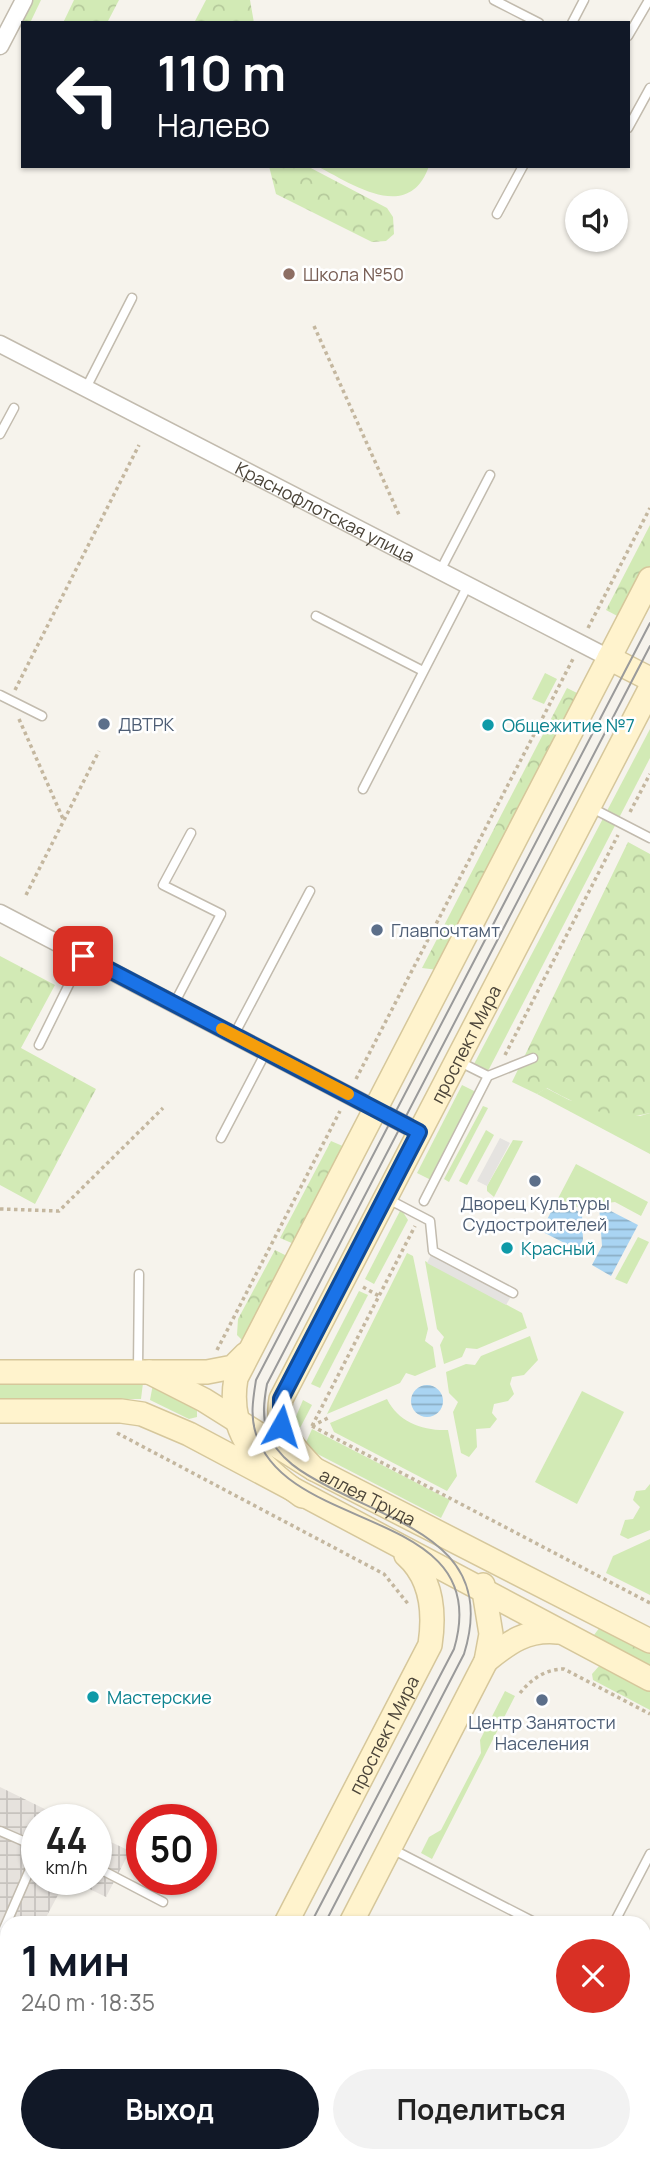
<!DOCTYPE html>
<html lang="ru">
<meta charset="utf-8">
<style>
body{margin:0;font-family:Manrope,sans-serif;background:#f2f2f2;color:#222;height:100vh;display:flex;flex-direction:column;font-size:26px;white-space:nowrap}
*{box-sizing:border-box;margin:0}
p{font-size:23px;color:#767676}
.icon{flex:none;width:38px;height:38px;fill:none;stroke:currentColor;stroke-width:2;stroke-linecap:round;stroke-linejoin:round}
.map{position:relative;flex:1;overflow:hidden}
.side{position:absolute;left:0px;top:1916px;width:651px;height:247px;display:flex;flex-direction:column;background:#fff;border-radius:21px 21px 0 0;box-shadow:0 2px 5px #0004}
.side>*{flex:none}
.guide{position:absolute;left:21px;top:21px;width:609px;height:147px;border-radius:0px;box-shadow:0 2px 5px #0004;background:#111827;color:#fff;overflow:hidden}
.buttons{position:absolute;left:565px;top:189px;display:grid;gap:14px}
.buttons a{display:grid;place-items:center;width:63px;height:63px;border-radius:50%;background:#fff;box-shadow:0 2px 5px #0004;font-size:35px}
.speed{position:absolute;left:21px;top:1804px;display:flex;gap:14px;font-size:35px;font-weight:700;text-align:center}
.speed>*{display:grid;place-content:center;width:91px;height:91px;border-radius:50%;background:#fff;box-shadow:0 2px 5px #0004;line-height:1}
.speed small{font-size:18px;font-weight:400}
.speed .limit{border:10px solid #d22;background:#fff;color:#111}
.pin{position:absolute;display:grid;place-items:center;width:60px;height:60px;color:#fff;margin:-30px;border-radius:14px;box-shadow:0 4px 10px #0006}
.me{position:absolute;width:77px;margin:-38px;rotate:6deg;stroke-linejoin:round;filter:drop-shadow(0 0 5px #0008)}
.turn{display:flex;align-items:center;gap:24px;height:147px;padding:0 21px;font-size:32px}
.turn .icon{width:91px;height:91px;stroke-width:2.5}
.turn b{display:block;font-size:49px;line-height:60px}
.round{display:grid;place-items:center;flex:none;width:74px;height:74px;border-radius:37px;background:#f2f2f2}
.headline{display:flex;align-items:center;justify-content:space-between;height:119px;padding:0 21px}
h1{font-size:42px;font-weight:700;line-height:52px;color:#111827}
.button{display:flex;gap:14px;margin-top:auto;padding:14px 21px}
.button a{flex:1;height:80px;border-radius:42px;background:#111827;color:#fff;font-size:28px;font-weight:700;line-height:80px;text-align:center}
.button a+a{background:#f2f2f2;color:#222}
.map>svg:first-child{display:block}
.industrial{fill:url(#industrial-grid)}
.grass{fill:#d2eab5}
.forest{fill:url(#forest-crowns)}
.parking{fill:#e5e3e0}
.water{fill:url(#water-rules)}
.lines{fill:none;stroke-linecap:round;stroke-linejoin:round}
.lane-casing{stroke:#c2bbae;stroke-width:11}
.street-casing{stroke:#c2bbae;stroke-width:19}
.secondary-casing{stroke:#d6c79b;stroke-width:26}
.path{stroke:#c4b79f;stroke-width:3.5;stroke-dasharray:3.5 3.5;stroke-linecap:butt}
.lane{stroke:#fff;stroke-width:8}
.street{stroke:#fff;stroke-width:16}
.secondary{stroke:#fff3cd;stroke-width:23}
.tram{stroke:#9a9a9a;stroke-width:2}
.route-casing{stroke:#114b97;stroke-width:18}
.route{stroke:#1a73e8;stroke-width:12}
.slow{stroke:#f59e0b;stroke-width:12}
.education-dot{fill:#8d6e63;stroke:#fff;stroke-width:2.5}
.service-dot{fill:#5c6f8a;stroke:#fff;stroke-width:2.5}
.culture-dot{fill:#0f9aa8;stroke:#fff;stroke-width:2.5}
.labels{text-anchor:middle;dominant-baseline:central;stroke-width:5;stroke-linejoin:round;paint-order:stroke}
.education-label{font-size:18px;fill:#785e54;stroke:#fff;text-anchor:start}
.street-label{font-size:18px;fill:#4b4439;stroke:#fff}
.service-label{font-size:18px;fill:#4e5e75;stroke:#fff;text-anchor:start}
.culture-label{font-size:18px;fill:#0d838f;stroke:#fff;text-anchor:start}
</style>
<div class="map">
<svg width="650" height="2162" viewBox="0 0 650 2162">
<defs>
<pattern id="industrial-grid" width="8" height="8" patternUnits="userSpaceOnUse" patternTransform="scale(1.75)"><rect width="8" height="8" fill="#e6e2dd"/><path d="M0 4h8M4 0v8" fill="none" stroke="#c7c3be"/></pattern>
<pattern id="forest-crowns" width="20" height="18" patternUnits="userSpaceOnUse" patternTransform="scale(1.75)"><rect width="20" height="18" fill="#d2eab5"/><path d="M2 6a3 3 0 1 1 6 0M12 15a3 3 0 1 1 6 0" fill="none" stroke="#b6ca9c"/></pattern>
<pattern id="water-rules" width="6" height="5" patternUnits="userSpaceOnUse" patternTransform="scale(1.75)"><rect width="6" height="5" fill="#a9d4f2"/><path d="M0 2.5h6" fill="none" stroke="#8caec5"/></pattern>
</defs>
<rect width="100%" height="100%" fill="#f6f3ec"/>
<g class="industrial">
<polygon points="0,1787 67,1820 37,1820 37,1880 66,1880 43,1923 7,1923 7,2047 0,2044"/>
<polygon points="96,1835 130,1851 106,1897 71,1880 96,1880"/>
<polygon points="650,1966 650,2162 540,2162 529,2156 644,2156 644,1978"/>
</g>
<g class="grass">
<path d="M317 166H429C409 224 352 184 317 166Z"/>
<polygon points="545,673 557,679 544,704 532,699"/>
<polygon points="650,729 650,758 488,1071 474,1064"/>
<polygon points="462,1085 476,1092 431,1180 417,1173"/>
<polygon points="546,1088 569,1100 640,1116 650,1113 650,1154 537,1094"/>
<polygon points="483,1106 488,1108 449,1182 444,1179"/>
<polygon points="486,1130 494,1135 467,1185 459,1181"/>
<polygon points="513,1140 523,1141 494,1197 487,1191 487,1186"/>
<polygon points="576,1164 648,1202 641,1216 615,1202 552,1210"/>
<polygon points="401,1209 408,1220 374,1284 365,1279"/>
<polygon points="638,1237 649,1242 627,1284 615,1279"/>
<polygon points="407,1253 413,1256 428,1329 425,1341 433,1347 436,1367 415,1376 406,1373 400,1383 327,1414"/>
<polygon points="425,1261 522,1313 527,1328 477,1349 466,1348 462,1357 444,1364 440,1345 444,1337 437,1329"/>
<polygon points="359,1291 368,1295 320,1388 311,1384"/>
<polygon points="530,1336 538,1360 524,1375 512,1377 510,1384 514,1394 508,1401 494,1404 492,1413 497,1419 490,1428 476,1429 477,1447 469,1457 461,1453 453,1412 458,1402 449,1393 446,1372 466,1364 475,1365 481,1356"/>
<polygon points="0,1383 143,1383 141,1399 0,1399"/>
<polygon points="153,1384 197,1408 197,1417 189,1419 150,1400"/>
<polygon points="582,1391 624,1412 577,1504 535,1482"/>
<path d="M387 1399C398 1422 423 1431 448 1430L457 1476 447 1491 334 1432 330 1423Z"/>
<polygon points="303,1400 312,1405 300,1428 294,1421"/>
<polygon points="312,1429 450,1500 441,1518 304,1447"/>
<polygon points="650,1484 650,1530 628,1539 620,1535 625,1520 633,1519 640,1507 633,1500 636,1491 645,1490"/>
<polygon points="650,1539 650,1595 606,1573 613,1556"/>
<polygon points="505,1691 515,1696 432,1859 421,1853 429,1837 441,1830 481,1753 480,1740"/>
</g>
<g class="forest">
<polygon points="32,0 41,0 30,23 21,21"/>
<polygon points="74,0 119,0 107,23 63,23"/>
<polygon points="206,0 250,0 254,23 194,23"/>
<polygon points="269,166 307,166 387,208 393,217 394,234 386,241 372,242 276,194"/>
<polygon points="650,525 650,567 623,619 606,610"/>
<polygon points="567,688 581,695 438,970 422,968"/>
<path d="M628 842 650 854V1113C613 1123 578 1105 547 1088L537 1094 512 1082Z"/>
<polygon points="0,956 55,985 21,1048 96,1089 35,1204 0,1185"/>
<polygon points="331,1141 345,1147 294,1244 280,1238"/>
<polygon points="275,1250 289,1257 244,1342 237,1335 238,1319"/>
<polygon points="600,1627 650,1650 650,1670 596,1642 594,1635"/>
<polygon points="600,1665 650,1691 650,1710 593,1680 592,1674"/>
<polygon points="415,2156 488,2156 499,2161 502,2156 529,2156 540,2162 412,2162"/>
</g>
<g class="parking">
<polygon points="500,1138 510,1143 487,1186 477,1181"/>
<polygon points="433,1251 513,1293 506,1305 427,1263"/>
</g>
<g class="water">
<polygon points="599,1205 638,1225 611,1276 592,1265 602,1246"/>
<polygon points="570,1208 582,1213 583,1240 578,1250 541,1231 552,1210"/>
<circle cx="427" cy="1401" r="16"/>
</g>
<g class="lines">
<defs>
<g id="lane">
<polyline points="494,0 539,23"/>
<polyline points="572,23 584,0"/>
<polyline points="628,36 649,0"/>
<polyline points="628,128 650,88"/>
<polyline points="497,214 523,166"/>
<polyline points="86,388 132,298"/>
<polyline points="0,434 14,408"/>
<polyline points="440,571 490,475"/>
<polyline points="316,616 423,671"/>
<polyline points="0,695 42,716"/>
<polyline points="363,789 468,585"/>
<polyline points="590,807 650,838"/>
<polyline points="174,1004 221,914 163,885 191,833"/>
<polyline points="234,1035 310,891"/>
<polyline points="39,1045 83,956"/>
<polyline points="460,1062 488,1076"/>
<polyline points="221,1138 266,1052"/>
<polyline points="388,1199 430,1221 433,1251 513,1293"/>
<polyline points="424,1201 488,1076 533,1058"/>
<polyline points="138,1369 139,1274"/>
<polyline points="0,1831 37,1847"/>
<polyline points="392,1849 536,1923"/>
<polyline points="96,1867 163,1902"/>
<polyline points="614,1923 650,1854"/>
<polyline points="0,1938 37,1853"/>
<polyline points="0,2011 7,2015"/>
</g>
<g id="street">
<polyline points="0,46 24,0"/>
<path id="s1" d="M0 344 609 658"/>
<polyline points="0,913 419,1132"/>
</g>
<g id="secondary">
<polyline points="609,658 650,679"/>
<polyline points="0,1372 207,1372 233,1367 246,1354"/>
<path id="s2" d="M149 1372 204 1400 314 1469 650 1641"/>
<polyline points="0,1411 121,1411 142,1414 189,1434 650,1679"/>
<path id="s3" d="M314 1469C294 1448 275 1430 281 1399L650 689"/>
<path d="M302 1496C260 1466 226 1435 236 1378L650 579"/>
<path d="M486 1661C509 1642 527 1629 558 1632"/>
<path id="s4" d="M286 1923 430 1645C435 1612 432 1578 406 1555"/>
<polyline points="351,1923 486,1661 491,1634 483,1585"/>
<polyline points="162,2162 166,2156"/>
<polyline points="227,2162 230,2156"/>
</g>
</defs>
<use href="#lane" class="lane-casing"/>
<use href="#street" class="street-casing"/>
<use href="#secondary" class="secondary-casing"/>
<g class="path">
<polyline points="314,326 400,517"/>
<polyline points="588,628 650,508"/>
<polyline points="15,690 139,445"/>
<polyline points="19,719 64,821"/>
<polyline points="630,812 650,774"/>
<polyline points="26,895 99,751"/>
<polyline points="505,1055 618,835"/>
<polyline points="356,1079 574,657"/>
<polyline points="0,1209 59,1211 163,1108"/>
<polyline points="363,1287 379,1296"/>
<polyline points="217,1350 340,1111"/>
<polyline points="312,1426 650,1603"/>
<polyline points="312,1426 415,1226"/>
<polyline points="312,1426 328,1418"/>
<polyline points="117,1433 384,1574 409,1605"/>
<path d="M520 1693C531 1679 546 1669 564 1669L650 1714"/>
</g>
<use href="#lane" class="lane"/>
<use href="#street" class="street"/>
<use href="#secondary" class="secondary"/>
<g class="tram">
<path d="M311 1923 454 1649C496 1507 287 1535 256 1434 250 1416 253 1399 256 1380L650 623"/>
<path d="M325 1923 464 1654C497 1548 404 1526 329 1487 304 1474 277 1459 267 1431 262 1416 264 1400 267 1384L650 646"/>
<polyline points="187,2162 190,2156"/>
<polyline points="200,2162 204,2156"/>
</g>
</g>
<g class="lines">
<defs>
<polyline id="route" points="83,956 419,1132 281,1399 281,1426"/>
</defs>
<use href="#route" class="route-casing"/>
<use href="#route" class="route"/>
<polyline class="slow" points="222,1029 348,1094"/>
</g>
<circle class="education-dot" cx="289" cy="274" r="7"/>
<g class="service-dot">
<circle cx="104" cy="724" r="7"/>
<circle cx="377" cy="930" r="7"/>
<circle cx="535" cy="1181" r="7"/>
<circle cx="542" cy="1700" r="7"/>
</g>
<g class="culture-dot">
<circle cx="488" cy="725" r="7"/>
<circle cx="507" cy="1248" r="7"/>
<circle cx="93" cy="1697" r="7"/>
</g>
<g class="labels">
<g class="education-label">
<text x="303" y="274">Школа №50</text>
</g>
<g class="street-label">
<text stroke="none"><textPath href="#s1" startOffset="366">Краснофлотская улица</textPath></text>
<text stroke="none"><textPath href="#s3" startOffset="481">проспект Мира</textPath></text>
<text stroke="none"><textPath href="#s2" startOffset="252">аллея Труда</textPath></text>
<text stroke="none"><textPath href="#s4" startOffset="212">проспект Мира</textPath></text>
</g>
<g class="service-label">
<text x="118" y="724">ДВТРК</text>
<text x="391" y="930">Главпочтамт</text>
<text x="535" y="1203" text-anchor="middle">Дворец Культуры<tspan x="535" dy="21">Судостроителей</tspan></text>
<text x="542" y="1722" text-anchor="middle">Центр Занятости<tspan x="542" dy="21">Населения</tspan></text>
</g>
<g class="culture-label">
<text x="502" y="725">Общежитие №7</text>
<text x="521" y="1248">Красный</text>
<text x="107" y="1697">Мастерские</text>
</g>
</g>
</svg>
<div class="buttons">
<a><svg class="icon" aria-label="sound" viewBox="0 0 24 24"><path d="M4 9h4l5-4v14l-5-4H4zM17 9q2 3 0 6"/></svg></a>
</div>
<div class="speed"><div>44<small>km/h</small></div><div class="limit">50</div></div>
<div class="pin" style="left:83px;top:956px;background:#d93025"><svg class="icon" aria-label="arrive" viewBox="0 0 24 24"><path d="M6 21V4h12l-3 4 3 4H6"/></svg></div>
<svg class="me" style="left:281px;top:1426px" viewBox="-20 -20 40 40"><path d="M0-17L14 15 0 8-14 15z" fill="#1a73e8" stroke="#fff" stroke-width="4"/></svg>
<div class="guide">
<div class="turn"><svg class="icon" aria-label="left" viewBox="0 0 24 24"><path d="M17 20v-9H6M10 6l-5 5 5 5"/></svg><div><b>110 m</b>Налево</div></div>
</div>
<section class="side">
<div class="headline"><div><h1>1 мин</h1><p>240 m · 18:35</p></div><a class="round" style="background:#d93025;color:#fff"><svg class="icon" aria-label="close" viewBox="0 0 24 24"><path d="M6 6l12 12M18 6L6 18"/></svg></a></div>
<div class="button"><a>Выход</a><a>Поделиться</a></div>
</section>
</div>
